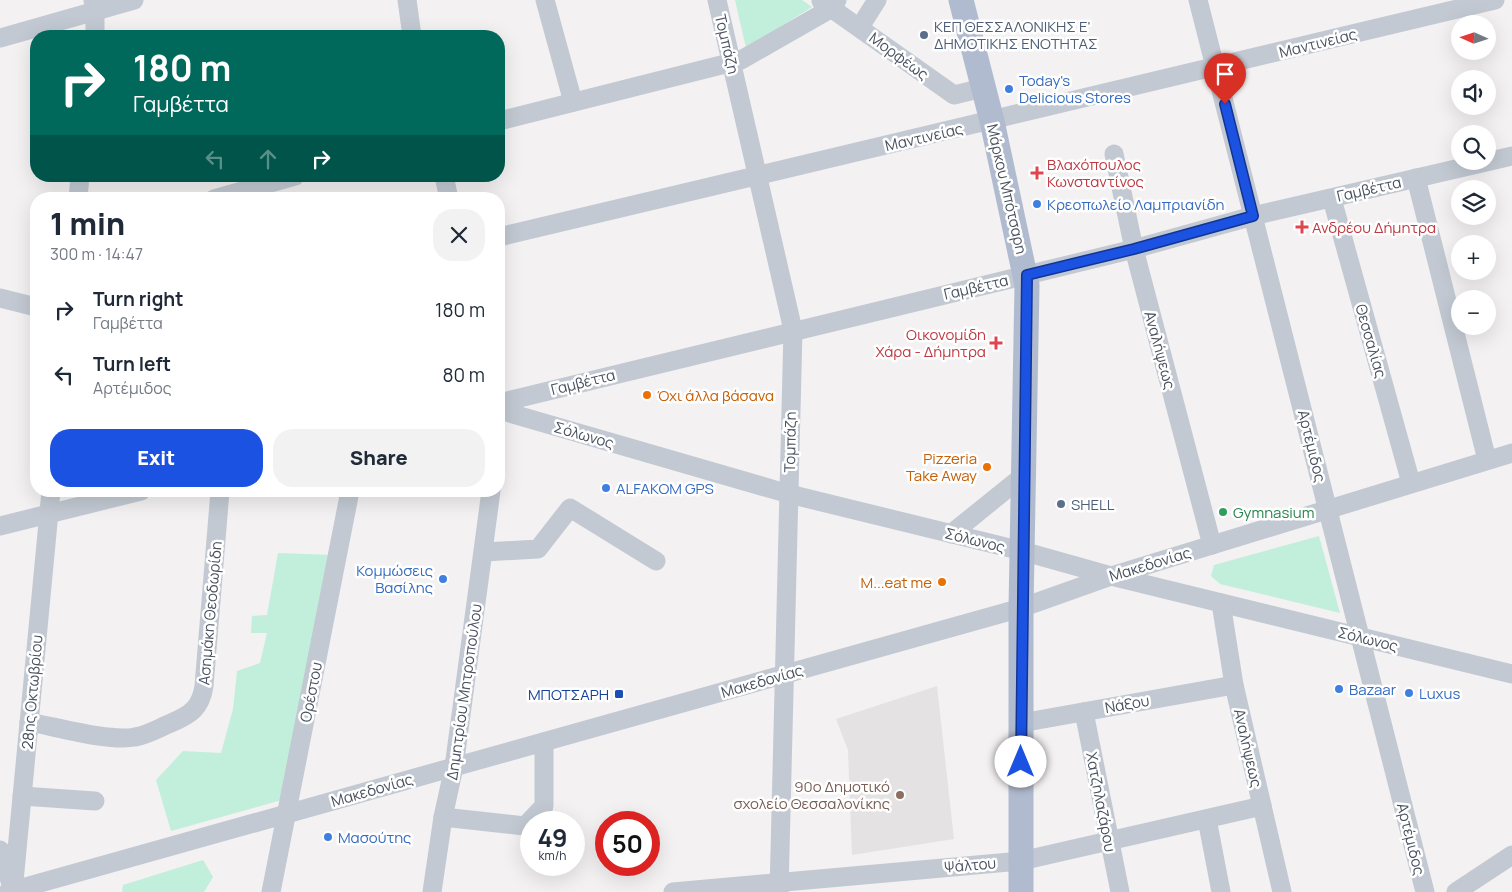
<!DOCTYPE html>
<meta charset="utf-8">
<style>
body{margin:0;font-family:Manrope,sans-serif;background:#f2f2f3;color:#1f2937;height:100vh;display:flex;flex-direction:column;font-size:19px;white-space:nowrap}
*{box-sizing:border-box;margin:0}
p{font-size:16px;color:#747a83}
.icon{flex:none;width:28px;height:28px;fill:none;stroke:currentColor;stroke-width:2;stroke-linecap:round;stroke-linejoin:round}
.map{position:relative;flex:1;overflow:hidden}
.sheet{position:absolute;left:30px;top:192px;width:475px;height:305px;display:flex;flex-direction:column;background:#fff;border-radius:20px;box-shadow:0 5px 20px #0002}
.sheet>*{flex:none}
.guide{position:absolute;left:30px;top:30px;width:475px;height:152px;border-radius:20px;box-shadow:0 5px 20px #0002;background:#00695c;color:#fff;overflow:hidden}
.needle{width:32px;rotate:273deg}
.buttons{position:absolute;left:1451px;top:15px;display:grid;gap:10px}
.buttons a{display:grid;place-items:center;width:45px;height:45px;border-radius:50%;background:#fff;box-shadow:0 5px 20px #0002;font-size:25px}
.speed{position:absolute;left:520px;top:811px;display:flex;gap:10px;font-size:25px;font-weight:700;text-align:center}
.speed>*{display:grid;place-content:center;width:65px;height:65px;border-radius:50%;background:#fff;box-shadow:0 5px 20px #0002;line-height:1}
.speed small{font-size:12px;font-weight:400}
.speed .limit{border:8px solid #d22;background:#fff;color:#111}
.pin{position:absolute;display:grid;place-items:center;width:42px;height:42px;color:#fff;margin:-51px -21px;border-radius:50% 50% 50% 0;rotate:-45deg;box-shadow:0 0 5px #0007}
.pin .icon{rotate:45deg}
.me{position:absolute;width:55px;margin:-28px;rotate:0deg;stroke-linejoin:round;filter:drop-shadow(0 0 4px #0008)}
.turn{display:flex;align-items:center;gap:18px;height:105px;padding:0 20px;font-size:22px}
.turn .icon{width:65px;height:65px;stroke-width:2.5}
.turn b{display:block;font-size:35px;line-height:42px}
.lanes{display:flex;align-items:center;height:48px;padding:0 20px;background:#0003;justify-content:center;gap:25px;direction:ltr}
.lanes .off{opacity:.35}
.round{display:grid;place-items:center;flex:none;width:52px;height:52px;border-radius:20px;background:#f2f2f3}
.head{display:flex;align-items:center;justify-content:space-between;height:85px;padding:0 20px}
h1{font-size:30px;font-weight:800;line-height:38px}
.cta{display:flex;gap:10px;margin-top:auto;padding:10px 20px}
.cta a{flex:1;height:58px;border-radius:20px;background:#1c52e2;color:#fff;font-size:20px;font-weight:800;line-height:58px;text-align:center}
.cta a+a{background:#f2f2f3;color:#1f2937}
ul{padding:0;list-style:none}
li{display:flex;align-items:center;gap:15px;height:65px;padding:0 20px}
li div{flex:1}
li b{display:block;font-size:19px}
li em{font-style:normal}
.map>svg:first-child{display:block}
.education{fill:#e4e2e3}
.green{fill:#c1efdb}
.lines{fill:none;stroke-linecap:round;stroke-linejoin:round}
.minor{stroke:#c2c9d2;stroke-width:19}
.major{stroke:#b1bbcf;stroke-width:25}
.route-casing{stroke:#123593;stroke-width:12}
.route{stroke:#1c52e2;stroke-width:9}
.service-dot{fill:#5c6f8a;stroke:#fff;stroke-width:2}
.shop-dot{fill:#3f7fe0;stroke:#fff;stroke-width:2}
.health-dot{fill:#e0444e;stroke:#fff;stroke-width:2}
.food-dot{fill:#e8710a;stroke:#fff;stroke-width:2}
.leisure-dot{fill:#2e9e5b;stroke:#fff;stroke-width:2}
.transit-dot{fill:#1a4fb4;stroke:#fff;stroke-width:2}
.education-dot{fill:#8d6e63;stroke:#fff;stroke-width:2}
.labels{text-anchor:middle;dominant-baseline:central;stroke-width:5;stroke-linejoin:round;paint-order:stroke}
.service-label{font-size:15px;fill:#4e5e75;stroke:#fff;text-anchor:start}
.street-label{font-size:15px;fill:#49515e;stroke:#fff}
.shop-label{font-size:15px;fill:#366cbe;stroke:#fff;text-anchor:start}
.health-label{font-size:15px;fill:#be3a42;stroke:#fff;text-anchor:start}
.food-label{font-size:15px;fill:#c56008;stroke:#fff;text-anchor:end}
.leisure-label{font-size:15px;fill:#27864d;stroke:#fff;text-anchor:start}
.transit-label{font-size:15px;fill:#164399;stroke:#fff;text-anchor:end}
.education-label{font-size:15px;fill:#785e54;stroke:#fff;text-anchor:end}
</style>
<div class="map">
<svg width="1512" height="892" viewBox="0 0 1512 892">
<rect width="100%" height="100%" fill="#f3f1f1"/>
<polygon class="education" points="937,686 954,839 852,855 848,750 836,719"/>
<g class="green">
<polygon points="735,0 802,0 812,7 746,48"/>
<polygon points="1319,536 1340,613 1220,584 1211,576 1214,565"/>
<polygon points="278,553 333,555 289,798 171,831 156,780 183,751 221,753 233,709 237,671 260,663 267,633 251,633 252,616 267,615"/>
<polygon points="203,860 213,877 204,892 122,892 123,885"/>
</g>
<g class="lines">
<g class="minor">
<polyline points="93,0 95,11 95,36"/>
<polyline points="407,0 412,36"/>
<polyline points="545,0 573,102"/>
<polyline points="717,0 793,330 779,892"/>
<polyline points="1198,0 1425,892"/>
<polyline points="821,1 954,95 983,88"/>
<polyline points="860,27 877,0"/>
<polyline points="0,38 134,0"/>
<polyline points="499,121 741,60 832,8 837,0"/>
<polyline points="1114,154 1134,249 1212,545"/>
<polyline points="444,176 449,199"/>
<polyline points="1416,178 1487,460"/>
<polyline points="78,199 80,176"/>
<polyline points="214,199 295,176"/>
<polyline points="1332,199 1411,483"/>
<polyline points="499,237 1495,0"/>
<polyline points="0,298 36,307"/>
<polyline points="499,403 1134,249 1253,216 1512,156"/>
<polyline points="499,410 789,494 1022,551 1111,576 1512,674"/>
<polyline points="0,526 141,491"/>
<polyline points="951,534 1024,475"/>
<polyline points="484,552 538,549 570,508 656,561"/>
<polyline points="1221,603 1234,685 1282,892"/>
<polyline points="1084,712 1120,892"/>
<path d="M29 722C57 727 109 742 135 737 148 735 159 728 171 723 190 715 201 708 204 686L220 491"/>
<polyline points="1021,723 1234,685"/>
<polyline points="22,796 95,801"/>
<polyline points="443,817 525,826 544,806 544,742"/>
<polyline points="1207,819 1221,892"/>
<polyline points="0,850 11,884"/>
<polyline points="8,892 1021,608 1111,576 1512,453"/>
<polyline points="13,892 51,491"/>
<polyline points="271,892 350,491"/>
<polyline points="432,892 443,817 454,767 491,491"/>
<polyline points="673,892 1021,861 1262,806"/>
<polyline points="1456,892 1512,855"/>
</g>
<polyline class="major" points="961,0 992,121 1027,285 1021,608 1021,892"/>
</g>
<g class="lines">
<defs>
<polyline id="route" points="1021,762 1027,275 1134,249 1253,216 1225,104"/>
</defs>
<use href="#route" class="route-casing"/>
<use href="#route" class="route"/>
</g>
<g class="service-dot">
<circle cx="924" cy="35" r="5"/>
<circle cx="1061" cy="504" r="5"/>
</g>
<g class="shop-dot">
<circle cx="1009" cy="89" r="5"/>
<circle cx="1037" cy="204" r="5"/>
<circle cx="606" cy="488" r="5"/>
<circle cx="443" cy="579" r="5"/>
<circle cx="1339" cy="689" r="5"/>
<circle cx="1409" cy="693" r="5"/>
<circle cx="328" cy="837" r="5"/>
</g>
<g class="health-dot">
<path d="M1034.5 165.5h5v5h5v5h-5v5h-5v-5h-5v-5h5z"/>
<path d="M1299.5 219.5h5v5h5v5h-5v5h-5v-5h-5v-5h5z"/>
<path d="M993.5 335.5h5v5h5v5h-5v5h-5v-5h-5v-5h5z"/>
</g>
<g class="food-dot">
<circle cx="647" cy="395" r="5"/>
<circle cx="987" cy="467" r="5"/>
<circle cx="942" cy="582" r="5"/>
</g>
<circle class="leisure-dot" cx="1223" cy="512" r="5"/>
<rect class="transit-dot" x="614" y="689" width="10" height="10" rx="2.5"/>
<circle class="education-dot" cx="900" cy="795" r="5"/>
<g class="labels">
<g class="service-label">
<text x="934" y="26">ΚΕΠ ΘΕΣΣΑΛΟΝΙΚΗΣ Ε'<tspan x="934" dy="17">ΔΗΜΟΤΙΚΗΣ ΕΝΟΤΗΤΑΣ</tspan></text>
<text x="1071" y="504">SHELL</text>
</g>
<g class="street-label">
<text transform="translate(1318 43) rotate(-14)">Μαντινείας</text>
<text transform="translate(727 44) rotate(77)">Τομπάζη</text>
<text transform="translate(899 56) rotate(36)">Μορφέως</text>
<text transform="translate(924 137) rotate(-13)">Μαντινείας</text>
<text transform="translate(1007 189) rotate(77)">Μάρκου Μπότσαρη</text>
<text transform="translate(1369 189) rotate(-13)">Γαμβέττα</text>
<text transform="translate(976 287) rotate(-13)">Γαμβέττα</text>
<text transform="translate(1371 341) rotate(74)">Θεσσαλίας</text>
<text transform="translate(1160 350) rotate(75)">Αναλήψεως</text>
<text transform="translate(583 382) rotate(-14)">Γαμβέττα</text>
<text transform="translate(584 435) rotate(16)">Σόλωνος</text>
<text transform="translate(790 442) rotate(-89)">Τομπάζη</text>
<text transform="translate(1312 446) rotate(76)">Αρτέμιδος</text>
<text transform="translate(975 540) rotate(14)">Σόλωνος</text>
<text transform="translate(1150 564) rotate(-17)">Μακεδονίας</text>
<text transform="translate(210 613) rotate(-85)">Ασημάκη Θεοδωρίδη</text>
<text transform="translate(1368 639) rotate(14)">Σόλωνος</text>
<text transform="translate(762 681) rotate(-16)">Μακεδονίας</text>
<text transform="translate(32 692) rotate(-85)">28ης Οκτωβρίου</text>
<text transform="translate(311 692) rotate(-79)">Ορέστου</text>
<text transform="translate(464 692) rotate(-82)">Δημητρίου Μητροπούλου</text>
<text transform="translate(1127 704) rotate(-10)">Νάξου</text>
<text transform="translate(1248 748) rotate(77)">Αναλήψεως</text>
<text transform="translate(372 790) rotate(-16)">Μακεδονίας</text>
<text transform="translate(1101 802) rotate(79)">Χατζηλαζάρου</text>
<text transform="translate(1411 839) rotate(76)">Αρτέμιδος</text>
<text transform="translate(970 865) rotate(-5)">Ψάλτου</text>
</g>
<g class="shop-label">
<text x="1019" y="80">Today's<tspan x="1019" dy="17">Delicious Stores</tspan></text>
<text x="1047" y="204">Κρεοπωλείο Λαμπριανίδη</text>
<text x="616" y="488">ALFAKOM GPS</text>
<text x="433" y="570" text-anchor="end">Κομμώσεις<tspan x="433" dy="17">Βασίλης</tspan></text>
<text x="1349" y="689">Bazaar</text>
<text x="1419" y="693">Luxus</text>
<text x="338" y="837">Μασούτης</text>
</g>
<g class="health-label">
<text x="1047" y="164">Βλαχόπουλος<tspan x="1047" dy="17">Κωνσταντίνος</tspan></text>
<text x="1312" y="227">Ανδρέου Δήμητρα</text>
<text x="986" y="334" text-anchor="end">Οικονομίδη<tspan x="986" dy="17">Χάρα - Δήμητρα</tspan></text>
</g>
<g class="food-label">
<text x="657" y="395" text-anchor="start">Όχι άλλα βάσανα</text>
<text x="977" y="458">Pizzeria<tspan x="977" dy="17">Take Away</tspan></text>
<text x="932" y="582">M...eat me</text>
</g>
<g class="leisure-label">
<text x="1233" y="512">Gymnasium</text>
</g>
<g class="transit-label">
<text x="609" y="694">ΜΠΟΤΣΑΡΗ</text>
</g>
<g class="education-label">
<text x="890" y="786">90ο Δημοτικό<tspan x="890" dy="17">σχολείο Θεσσαλονίκης</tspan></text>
</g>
</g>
</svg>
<div class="buttons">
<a><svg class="needle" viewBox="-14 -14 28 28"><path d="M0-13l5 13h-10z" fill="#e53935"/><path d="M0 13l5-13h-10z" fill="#747a83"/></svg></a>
<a><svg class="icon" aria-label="sound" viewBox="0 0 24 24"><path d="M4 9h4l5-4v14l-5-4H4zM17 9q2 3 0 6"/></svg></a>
<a><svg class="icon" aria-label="search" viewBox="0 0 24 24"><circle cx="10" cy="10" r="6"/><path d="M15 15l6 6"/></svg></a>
<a><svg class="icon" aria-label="layers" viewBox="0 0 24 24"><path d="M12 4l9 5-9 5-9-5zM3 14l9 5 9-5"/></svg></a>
<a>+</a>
<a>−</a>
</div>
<div class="speed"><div>49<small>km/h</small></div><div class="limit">50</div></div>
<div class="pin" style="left:1225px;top:104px;background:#d93025"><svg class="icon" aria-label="arrive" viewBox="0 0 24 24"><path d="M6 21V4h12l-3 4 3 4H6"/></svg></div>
<svg class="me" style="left:1021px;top:762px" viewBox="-20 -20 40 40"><circle r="19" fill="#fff"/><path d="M0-13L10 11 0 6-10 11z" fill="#1c52e2"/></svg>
<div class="guide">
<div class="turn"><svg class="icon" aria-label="right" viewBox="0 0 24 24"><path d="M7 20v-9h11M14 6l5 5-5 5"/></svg><div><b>180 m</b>Γαμβέττα</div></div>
<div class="lanes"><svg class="icon off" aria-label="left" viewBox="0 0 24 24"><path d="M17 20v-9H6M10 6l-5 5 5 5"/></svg><svg class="icon off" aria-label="ahead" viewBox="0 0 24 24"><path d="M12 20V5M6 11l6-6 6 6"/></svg><svg class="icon" aria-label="right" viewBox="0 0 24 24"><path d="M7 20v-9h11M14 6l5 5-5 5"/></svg></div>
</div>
<section class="sheet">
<div class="head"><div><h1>1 min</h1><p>300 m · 14:47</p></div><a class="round"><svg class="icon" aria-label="close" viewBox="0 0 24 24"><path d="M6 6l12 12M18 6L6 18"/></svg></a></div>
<ul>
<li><svg class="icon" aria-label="right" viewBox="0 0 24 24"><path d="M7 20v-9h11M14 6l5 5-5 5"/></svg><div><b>Turn right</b><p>Γαμβέττα</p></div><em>180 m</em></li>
<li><svg class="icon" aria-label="left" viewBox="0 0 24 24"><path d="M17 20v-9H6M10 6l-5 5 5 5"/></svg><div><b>Turn left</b><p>Αρτέμιδος</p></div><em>80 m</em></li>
</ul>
<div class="cta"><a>Exit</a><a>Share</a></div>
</section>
</div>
